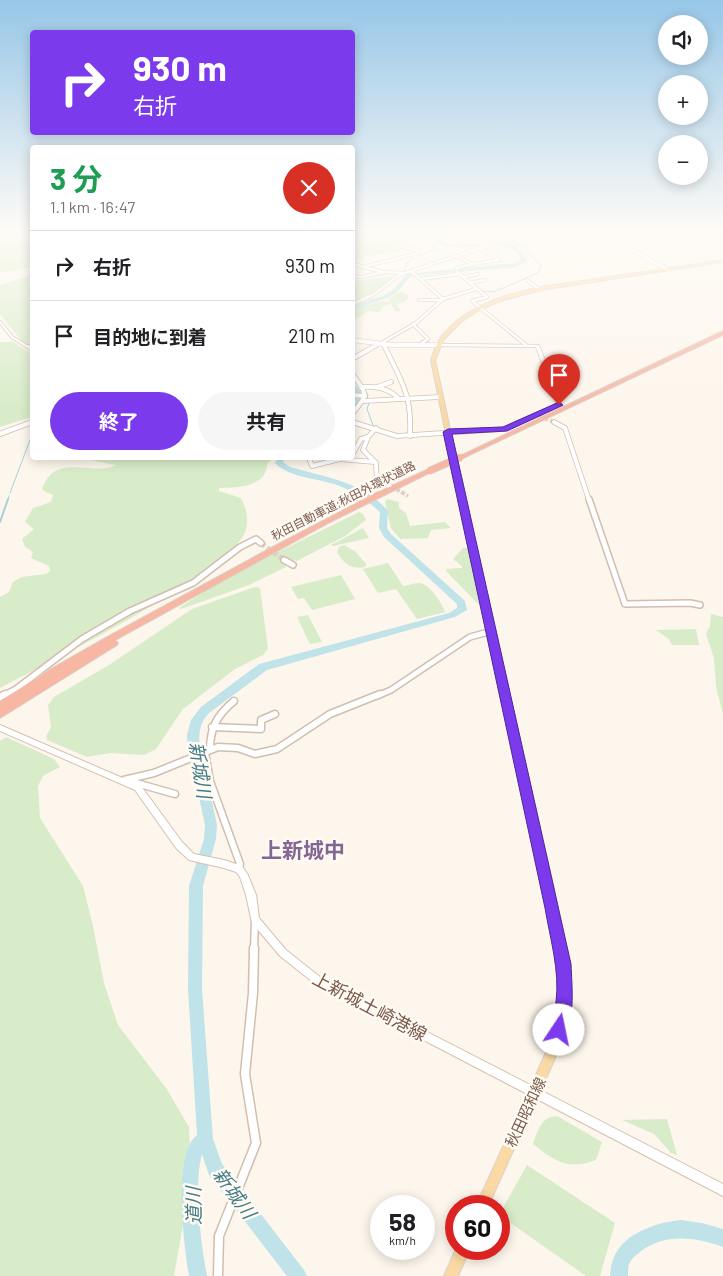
<!DOCTYPE html>
<html lang="ja">
<meta charset="utf-8">
<style>
body{margin:0;font-family:Barlow,"Noto Sans JP",sans-serif;background:#f6f6f6;color:#202124;height:100vh;display:flex;flex-direction:column;font-size:19px;white-space:nowrap}
*{box-sizing:border-box;margin:0}
p{font-size:16px;color:#757577}
.icon{flex:none;width:28px;height:28px;fill:none;stroke:currentColor;stroke-width:2;stroke-linecap:round;stroke-linejoin:round}
.map{position:relative;flex:1;overflow:hidden}
.side{position:absolute;left:30px;top:145px;width:325px;height:315px;display:flex;flex-direction:column;background:#fff;border-radius:5px;box-shadow:0 2px 12px #0003}
.side>*{flex:none}
.hud{position:absolute;left:30px;top:30px;width:325px;height:105px;border-radius:5px;box-shadow:0 2px 12px #0003;background:#7c3aed;color:#fff;overflow:hidden}
.controls{position:absolute;left:658px;top:15px;display:grid;gap:10px}
.controls a{display:grid;place-items:center;width:50px;height:50px;border-radius:50%;background:#fff;box-shadow:0 2px 12px #0003;font-size:25px}
.speed{position:absolute;left:370px;top:1195px;display:flex;gap:10px;font-size:25px;font-weight:700;text-align:center}
.speed>*{display:grid;place-content:center;width:65px;height:65px;border-radius:50%;background:#fff;box-shadow:0 2px 12px #0003;line-height:1}
.speed small{font-size:12px;font-weight:400}
.speed .limit{border:8px solid #d22;background:#fff;color:#111}
.pin{position:absolute;display:grid;place-items:center;width:42px;height:42px;color:#fff;margin:-51px -21px;border-radius:50% 50% 50% 0;rotate:-45deg;box-shadow:0 0 5px #0007}
.pin .icon{rotate:45deg}
.me{position:absolute;width:55px;margin:-28px;rotate:11deg;stroke-linejoin:round;filter:drop-shadow(0 0 4px #0008)}
.turn{display:flex;align-items:center;gap:18px;height:105px;padding:0 20px;font-size:22px}
.turn .icon{width:65px;height:65px;stroke-width:2.5}
.turn b{display:block;font-size:35px;line-height:42px}
.round{display:grid;place-items:center;flex:none;width:52px;height:52px;border-radius:26px;background:#f6f6f6}
.overview{display:flex;align-items:center;justify-content:space-between;height:85px;padding:0 20px}
h1{font-size:30px;font-weight:700;line-height:38px;color:#1e9e55}
.primary-button{display:flex;gap:10px;margin-top:auto;padding:10px 20px}
.primary-button a{flex:1;height:58px;border-radius:30px;background:#7c3aed;color:#fff;font-size:20px;font-weight:700;line-height:58px;text-align:center}
.primary-button a+a{background:#f6f6f6;color:#202124}
ul{padding:0;list-style:none}
li{display:flex;align-items:center;gap:15px;height:70px;padding:0 20px;border-top:1px solid #e0e0e0}
li div{flex:1}
li b{display:block;font-size:19px}
li em{font-style:normal}
.map>svg:first-child{display:block}
.green{fill:#d8ecc9}
.lines{fill:none;stroke-linecap:round;stroke-linejoin:round}
.stream-far1{stroke:#a5d3da;stroke-width:1}
.stream{stroke:#a5d3da;stroke-width:2}
.river{fill:#bfe3e8;fill-rule:evenodd}
.minor-tunnel-far1{stroke:#dcd0c4;stroke-width:4;stroke-dasharray:4 2;stroke-linecap:butt}
.minor-tunnel{stroke:#dcd0c4;stroke-width:5;stroke-dasharray:5 2.5;stroke-linecap:butt}
.minor-far4-casing{stroke:#d1beb0;stroke-width:4}
.minor-far3-casing{stroke:#d1beb0;stroke-width:5.5}
.minor-far2-casing{stroke:#d1beb0;stroke-width:8}
.minor-far1-casing{stroke:#d1beb0;stroke-width:9}
.minor-casing{stroke:#d1beb0;stroke-width:11}
.tertiary-far1-casing{stroke:#d1beb0;stroke-width:5}
.tertiary-casing{stroke:#d1beb0;stroke-width:6}
.secondary-casing{stroke:#d6c0b0;stroke-width:2}
.primary-casing{stroke:#dad1cd;stroke-width:2}
.motorway-casing{stroke:#dad1cd;stroke-width:2}
.minor-far4{stroke:#fff;stroke-width:2.5}
.minor-far3{stroke:#fff;stroke-width:4}
.minor-far2{stroke:#fff;stroke-width:5}
.minor-far1{stroke:#fff;stroke-width:6}
.minor{stroke:#fff;stroke-width:8}
.tertiary-far1{stroke:#fff;stroke-width:4}
.tertiary{stroke:#fff;stroke-width:4.5}
.secondary{fill:#fff;fill-rule:evenodd}
.primary{fill:#fbd9a5;fill-rule:evenodd}
.motorway{fill:#f7b7a3;fill-rule:evenodd}
.motorway-bridge-casing{stroke:#dad1cd;stroke-width:8;stroke-linecap:butt}
.motorway-bridge{stroke:#f7b7a3;stroke-width:6}
.route{fill:#7c3aed;stroke:#51269a}
.labels{text-anchor:middle;dominant-baseline:central;stroke-width:5;stroke-linejoin:round;paint-order:stroke}
.far-street-label{font-size:12px;fill:#7a5c4d;stroke:#fffaf3}
.street-label{font-size:15px;fill:#7a5c4d;stroke:#fffaf3}
.near-street-label{font-size:18px;fill:#7a5c4d;stroke:#fffaf3}
.near-water-label{font-size:19px;font-style:italic;fill:#437c86;stroke:#fffaf3}
.near-quarter-label{font-size:21px;font-weight:bold;fill:#846695;stroke:#fffaf3}
</style>
<div class="map">
<svg width="723" height="1276" viewBox="0 0 723 1276">
<rect width="100%" height="100%" fill="#fdf6ec"/>
<g class="green">
<polygon points="0,231 15,231 32,247 32,267 0,273"/>
<polygon points="353,231 407,231 410,235 407,236 412,237 408,244 392,248 401,251 360,257 365,258 353,260"/>
<polygon points="32,275 32,347 23,343 0,314 0,285"/>
<polygon points="395,276 373,292 373,299 353,305 352,281"/>
<polygon points="401,291 409,296 406,301 397,304 401,311 395,311 391,304 383,307 379,312 368,311 353,321 353,309 382,301 390,302 388,299"/>
<polygon points="0,342 13,342 32,354 32,417 0,427"/>
<path d="M81 458H273L267 464C267 487 236 488 219 488V491L241 498C248 511 250 526 242 538 231 553 210 567 195 577 133 621 66 653 0 688V597L9 592 13 582 21 577 46 574 50 571 49 566 31 558 33 552 25 547 22 539 34 529 25 522 33 508 51 502 53 495 42 490C53 451 94 477 116 465Z"/>
<polygon points="387,499 399,502 399,508 406,513 410,526 445,522 451,528 431,530 428,538 400,539 391,528 385,502"/>
<polygon points="359,512 363,514 366,520 345,536 297,561 289,559 284,562 286,567 249,585 181,609 179,608 233,574"/>
<polygon points="363,528 369,538 333,546 331,545"/>
<path d="M344 545 356 552 366 564 365 567C351 570 344 564 337 552L339 547Z"/>
<polygon points="463,548 469,548 479,605 447,572 446,569 462,568 462,566 453,559"/>
<path d="M388 563 403 586C408 586 413 583 419 583 429 583 442 603 445 612L417 619 396 589 378 593 363 569Z"/>
<polygon points="341,575 355,599 312,610 304,598 298,599 291,587"/>
<polygon points="255,587 260,588 268,649 263,655 235,669 183,709 156,749 144,755 110,753 87,757 47,740 46,736 51,727 48,705 54,697 109,665 192,609"/>
<polygon points="711,614 723,617 723,714 716,687 714,658 706,634 710,626"/>
<polygon points="308,615 322,642 310,644 297,617"/>
<polygon points="696,629 699,645 672,645 669,639 656,630"/>
<polygon points="6,737 54,759 60,767 43,776 38,786 40,818 83,886 93,926 104,983 118,1025 166,1088 189,1127 191,1179 174,1276 0,1276 0,741"/>
<path d="M557 1116 602 1142 596 1160C568 1171 554 1161 533 1144 538 1130 541 1117 557 1116Z"/>
<polygon points="667,1119 677,1155 671,1153 654,1134 622,1120"/>
<polygon points="527,1165 615,1223 600,1276 586,1276 499,1215"/>
</g>
<g class="lines">
<g class="stream-far1">
<polyline points="408,276 404,269 409,260 437,249 423,240 423,231"/>
<polyline points="482,291 494,292 538,273 541,266 524,247 514,243 511,236"/>
<polyline points="418,323 429,313"/>
<polyline points="352,369 357,378"/>
<polyline points="364,388 368,395 367,399"/>
<polyline points="369,403 367,409 373,425"/>
<polyline points="10,493 30,440"/>
<polyline points="8,500 9,496"/>
</g>
<polyline class="stream" points="0,522 8,499"/>
<g class="river">
<path d="M433 231H438L434 236C437 238 440 241 444 243 465 251 505 233 521 251 523 253 525 258 527 261L516 267 411 276 396 293 387 298 352 310V306L383 296 392 291 407 274 515 263 521 260C519 257 518 253 515 251 493 234 456 262 428 236Z"/>
<polygon points="352,381 362,393 356,408 352,410 352,399 356,393 352,389"/>
<path d="M278 458H286L283 462 290 467C325 477 364 482 388 511L387 528 391 534 465 601 467 610 455 617 267 670 209 713C200 723 198 733 200 746L217 825 216 839 203 886 202 989 213 1139 222 1164 304 1270 307 1276H287L209 1175 202 1154C193 1187 201 1243 207 1276H189C184 1246 172 1155 197 1135L188 989 189 886 204 839 205 825 188 746 187 735 191 720 201 707 259 664 449 613 457 608V604L384 537 379 528 380 512C367 500 353 491 337 485 318 478 289 478 275 463Z"/>
<path d="M681 1220 702 1223 723 1229V1247C695 1237 664 1233 640 1252 636 1255 631 1259 629 1264 628 1267 628 1272 628 1276H610C611 1267 612 1258 618 1250 630 1231 660 1222 681 1220Z"/>
</g>
<g class="minor-tunnel-far1">
<polyline points="539,416 554,422"/>
<polyline points="391,486 408,496"/>
</g>
<polyline class="minor-tunnel" points="261,543 284,560"/>
<defs>
<g id="minor-far4">
<polyline points="25,231 32,232"/>
<polyline points="484,247 496,250"/>
<polyline points="477,248 500,260"/>
<polyline points="455,255 472,264 457,268 457,272 487,297"/>
<polyline points="414,256 431,263"/>
<polyline points="352,264 384,272 403,273"/>
<polyline points="472,264 500,260"/>
<polyline points="367,266 419,253 415,249 401,247"/>
<polyline points="412,272 443,299"/>
<polyline points="352,276 362,277 384,272"/>
<polyline points="464,277 478,274"/>
<polyline points="420,279 460,274"/>
<polyline points="527,280 540,290"/>
<polyline points="469,283 485,280"/>
<polyline points="487,297 472,301 526,345"/>
<polyline points="419,300 441,300"/>
<polyline points="352,304 373,295 399,275 484,247 489,241 508,236 511,231"/>
<polyline points="0,322 12,337 31,349"/>
<polyline points="413,324 428,339 419,345"/>
<polyline points="383,344 385,349"/>
<polyline points="439,345 538,346 539,349"/>
<polyline points="371,349 416,323 443,299 476,289"/>
</g>
<g id="minor-far3">
<polyline points="29,347 32,349"/>
<path d="M385 347C402 383 412 394 410 436"/>
<polyline points="352,359 373,347"/>
<path d="M352 373C367 396 370 392 352 414"/>
<path d="M361 387C375 386 389 388 399 399"/>
<polyline points="377,387 391,382"/>
<polyline points="352,395 365,396"/>
<polyline points="364,401 440,397"/>
<polyline points="352,422 397,436 504,429 559,405 538,347"/>
<polyline points="554,422 565,428 589,500"/>
<polyline points="368,437 363,450 376,463 377,483 390,486"/>
<polyline points="352,455 361,439 368,437 376,428"/>
<polyline points="309,458 312,466 340,459 350,460"/>
<polyline points="351,458 350,460 375,462"/>
</g>
<g id="minor-far2">
<polyline points="589,499 625,604 690,603 700,605"/>
<polyline points="284,560 293,565"/>
<polyline points="3,696 16,689 82,639 130,611 193,583 240,547 256,539 261,543"/>
<polyline points="377,696 391,690 470,637 492,631"/>
</g>
<g id="minor-far1">
<polyline points="0,697 5,694"/>
<polyline points="212,727 261,729 261,720 275,714"/>
<path d="M210 750C210 728 217 715 234 701"/>
<polyline points="205,753 210,781 240,864 239,869"/>
<polyline points="124,780 154,773 218,747 238,748 255,754 277,749 330,714 380,694"/>
<polyline points="129,781 175,794"/>
<polyline points="254,949 255,920"/>
</g>
<polyline id="minor" points="218,1276 219,1236 256,1143 245,1074 253,993 254,948"/>
<g id="tertiary-far1">
<polyline points="599,231 668,270"/>
<polyline points="352,340 392,345 439,345"/>
</g>
<polyline id="tertiary" points="0,434 32,422"/>
<polygon id="secondary" points="0,725 141,786 182,842 194,854 224,860 242,866 248,875 256,895 259,918 286,950 320,977 723,1184 723,1196 314,983 280,956 252,923 246,895 240,877 236,872 224,868 189,860 176,848 135,790 0,731"/>
<g id="primary">
<path d="M723 260V262L541 290 500 301 479 310 461 322 444 339 435 360 467 508 554 889 568 964 570 999 561 1045 488 1206H476L550 1044 560 999 558 964 544 889 461 508 431 360C433 353 436 345 440 339 443 334 447 331 450 327 475 303 508 294 541 287Z"/>
<polygon points="456,1249 470,1249 458,1276 444,1276"/>
</g>
<g id="motorway">
<polygon points="723,331 723,335 463,458 459,458 458,457"/>
<polygon points="429,469 432,471 431,472 328,523 115,640 118,643 117,645 0,718 0,701 51,669 107,637 271,548 374,494"/>
</g>
</defs>
<use href="#minor-far4" class="minor-far4-casing"/>
<use href="#minor-far3" class="minor-far3-casing"/>
<use href="#minor-far2" class="minor-far2-casing"/>
<use href="#minor-far1" class="minor-far1-casing"/>
<use href="#minor" class="minor-casing"/>
<use href="#tertiary-far1" class="tertiary-far1-casing"/>
<use href="#tertiary" class="tertiary-casing"/>
<use href="#secondary" class="secondary-casing"/>
<use href="#primary" class="primary-casing"/>
<use href="#motorway" class="motorway-casing"/>
<use href="#minor-far4" class="minor-far4"/>
<use href="#minor-far3" class="minor-far3"/>
<use href="#minor-far2" class="minor-far2"/>
<use href="#minor-far1" class="minor-far1"/>
<use href="#minor" class="minor"/>
<use href="#tertiary-far1" class="tertiary-far1"/>
<use href="#tertiary" class="tertiary"/>
<use href="#secondary" class="secondary"/>
<use href="#primary" class="primary"/>
<use href="#motorway" class="motorway"/>
<defs>
<polyline id="motorway-bridge" points="429,471 461,457"/>
</defs>
<use href="#motorway-bridge" class="motorway-bridge-casing"/>
<use href="#motorway-bridge" class="motorway-bridge"/>
</g>
<linearGradient id="sky" x2="0" y2="1"><stop stop-color="#97c7e8"/><stop offset="0.56" stop-color="#fefbf6"/><stop offset="1" stop-color="#fefbf6" stop-opacity="0"/></linearGradient>
<rect width="723" height="410" fill="url(#sky)"/>
<path class="route" d="M559 402 563 405 561 406 507 431 452 434 571 964C572 988 575 1013 565 1036L559 1038 553 1036C549 1025 555 1013 556 1002 560 971 550 938 545 908L443 432 448 429 503 427Z"/>
<g class="labels">
<g class="far-street-label">
<text transform="translate(343 500) rotate(-27)">秋田自動車道;秋田外環状道路</text>
</g>
<g class="street-label">
<text transform="translate(525 1112) rotate(-65)">秋田昭和線</text>
</g>
<g class="near-street-label">
<text transform="translate(370 1006) rotate(28)">上新城土崎港線</text>
</g>
<g class="near-water-label">
<text transform="translate(201 770) rotate(81)">新城川</text>
<text transform="translate(235 1193) rotate(54)">新城川</text>
<text transform="translate(193 1206) rotate(-91)">道川</text>
</g>
<g class="near-quarter-label">
<text x="303" y="849">上新城中</text>
</g>
</g>
</svg>
<div class="controls">
<a><svg class="icon" aria-label="sound" viewBox="0 0 24 24"><path d="M4 9h4l5-4v14l-5-4H4zM17 9q2 3 0 6"/></svg></a>
<a>+</a>
<a>−</a>
</div>
<div class="speed"><div>58<small>km/h</small></div><div class="limit">60</div></div>
<div class="pin" style="left:559px;top:405px;background:#d93025"><svg class="icon" aria-label="arrive" viewBox="0 0 24 24"><path d="M6 21V4h12l-3 4 3 4H6"/></svg></div>
<svg class="me" style="left:559px;top:1030px" viewBox="-20 -20 40 40"><circle r="19" fill="#fff"/><path d="M0-13L10 11 0 6-10 11z" fill="#7c3aed"/></svg>
<div class="hud">
<div class="turn"><svg class="icon" aria-label="right" viewBox="0 0 24 24"><path d="M7 20v-9h11M14 6l5 5-5 5"/></svg><div><b>930 m</b>右折</div></div>
</div>
<section class="side">
<div class="overview"><div><h1>3 分</h1><p>1.1 km · 16:47</p></div><a class="round" style="background:#d93025;color:#fff"><svg class="icon" aria-label="close" viewBox="0 0 24 24"><path d="M6 6l12 12M18 6L6 18"/></svg></a></div>
<ul>
<li><svg class="icon" aria-label="right" viewBox="0 0 24 24"><path d="M7 20v-9h11M14 6l5 5-5 5"/></svg><div><b>右折</b></div><em>930 m</em></li>
<li><svg class="icon" aria-label="arrive" viewBox="0 0 24 24"><path d="M6 21V4h12l-3 4 3 4H6"/></svg><div><b>目的地に到着</b></div><em>210 m</em></li>
</ul>
<div class="primary-button"><a>終了</a><a>共有</a></div>
</section>
</div>
